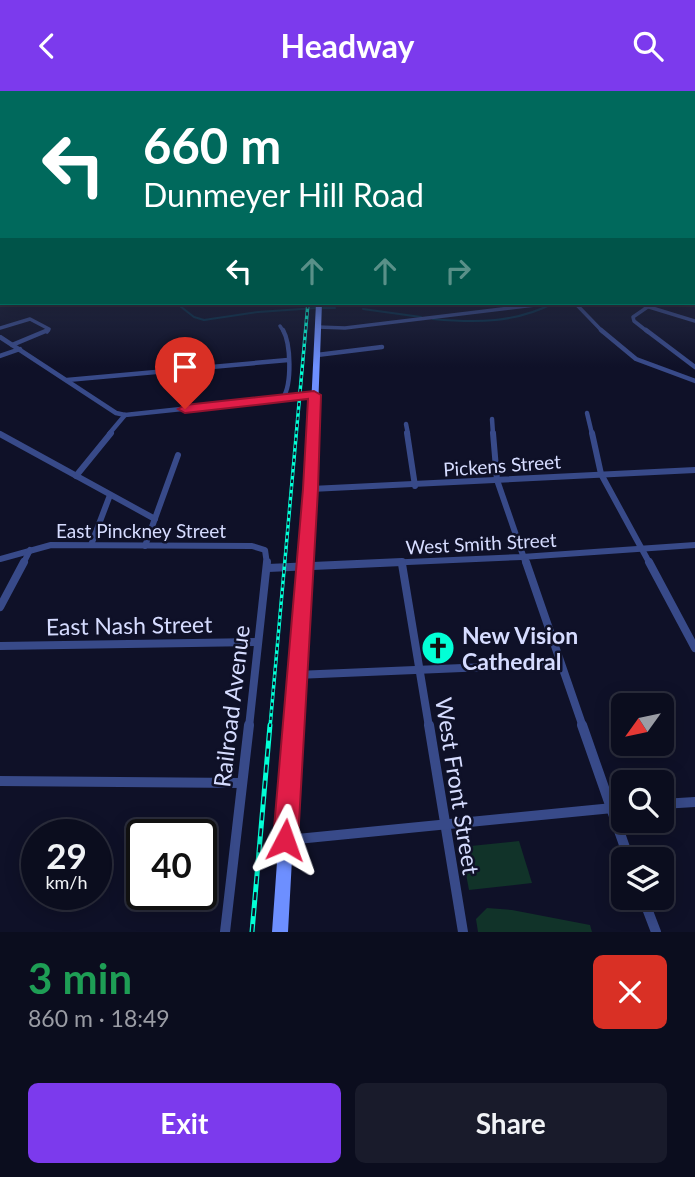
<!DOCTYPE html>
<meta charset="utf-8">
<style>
body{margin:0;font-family:Lato,sans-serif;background:#191b2b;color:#f1f3f6;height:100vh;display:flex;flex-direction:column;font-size:26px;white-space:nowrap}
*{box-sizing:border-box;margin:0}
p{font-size:23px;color:#9a9ca4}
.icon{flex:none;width:38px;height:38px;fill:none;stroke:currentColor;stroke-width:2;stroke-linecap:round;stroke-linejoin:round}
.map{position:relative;height:841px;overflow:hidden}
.side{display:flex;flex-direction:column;background:#0b0d1e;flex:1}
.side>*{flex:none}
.banner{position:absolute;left:0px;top:0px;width:696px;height:214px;box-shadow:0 4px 18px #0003,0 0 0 2px #2b2d3c;background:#00695c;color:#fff;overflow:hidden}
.needle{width:46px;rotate:237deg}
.controls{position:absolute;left:611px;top:602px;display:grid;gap:14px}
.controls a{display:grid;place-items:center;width:63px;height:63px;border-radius:10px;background:#0b0d1e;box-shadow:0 4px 18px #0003,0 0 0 2px #2b2d3c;font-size:35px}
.speed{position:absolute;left:21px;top:728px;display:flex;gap:14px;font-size:35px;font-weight:700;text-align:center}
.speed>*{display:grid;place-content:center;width:91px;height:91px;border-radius:50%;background:#0b0d1e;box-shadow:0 4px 18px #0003,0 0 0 2px #2b2d3c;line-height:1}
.speed small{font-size:18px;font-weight:400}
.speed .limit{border:4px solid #111;border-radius:10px;background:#fff;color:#111}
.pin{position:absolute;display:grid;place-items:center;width:60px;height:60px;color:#fff;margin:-72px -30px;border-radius:50% 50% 50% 0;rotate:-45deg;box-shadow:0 0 7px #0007}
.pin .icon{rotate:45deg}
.me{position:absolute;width:77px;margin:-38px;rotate:4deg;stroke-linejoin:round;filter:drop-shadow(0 0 5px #0008)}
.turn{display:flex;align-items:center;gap:24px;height:147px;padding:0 28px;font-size:32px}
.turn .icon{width:91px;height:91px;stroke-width:2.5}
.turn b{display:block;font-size:49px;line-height:60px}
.lanes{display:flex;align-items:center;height:66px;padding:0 28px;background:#0003;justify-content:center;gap:35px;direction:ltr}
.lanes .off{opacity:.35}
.round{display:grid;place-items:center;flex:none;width:74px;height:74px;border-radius:10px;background:#191b2b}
.head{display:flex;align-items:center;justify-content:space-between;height:119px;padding:0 28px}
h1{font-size:42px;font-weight:700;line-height:52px;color:#1e9e55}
.cta{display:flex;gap:14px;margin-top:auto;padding:14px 28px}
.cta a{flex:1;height:80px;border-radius:10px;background:#7c3aed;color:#fff;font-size:28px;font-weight:700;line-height:80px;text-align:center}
.cta a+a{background:#191b2b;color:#f1f3f6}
header{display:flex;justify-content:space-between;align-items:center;height:91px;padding:0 28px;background:#7c3aed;color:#fff;font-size:32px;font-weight:700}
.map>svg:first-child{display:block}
.green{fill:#113329}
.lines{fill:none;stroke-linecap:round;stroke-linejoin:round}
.stream{stroke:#083048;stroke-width:2}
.street-far4{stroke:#384a89;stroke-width:3.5}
.street-far3{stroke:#384a89;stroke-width:4.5}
.street-far2{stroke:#384a89;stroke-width:6}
.street-far1{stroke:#384a89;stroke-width:8}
.street{stroke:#384a89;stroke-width:10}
.secondary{fill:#6d8fff;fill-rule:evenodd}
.rail-far1-casing{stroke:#02ffd6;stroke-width:3.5}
.rail-casing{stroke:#02ffd6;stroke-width:5}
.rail-far1{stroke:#0f1128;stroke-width:2;stroke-dasharray:3.5;stroke-linecap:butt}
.rail{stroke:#0f1128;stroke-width:2.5;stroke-dasharray:8;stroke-linecap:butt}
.route{fill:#e11d48;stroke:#92132f;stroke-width:2}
.labels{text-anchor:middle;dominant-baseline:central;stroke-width:5;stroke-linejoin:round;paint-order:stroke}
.street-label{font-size:19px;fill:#d6dcff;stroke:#0f1128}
.near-street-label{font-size:23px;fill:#d6dcff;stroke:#0f1128}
.near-poi-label{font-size:23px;font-weight:bold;fill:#d6dcff;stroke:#0f1128;text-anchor:start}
</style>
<header><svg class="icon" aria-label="back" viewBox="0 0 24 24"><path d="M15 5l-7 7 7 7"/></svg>Headway<svg class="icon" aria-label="search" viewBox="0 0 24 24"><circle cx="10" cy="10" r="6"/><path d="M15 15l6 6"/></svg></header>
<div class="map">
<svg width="695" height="841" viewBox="0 0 695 841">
<rect width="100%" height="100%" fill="#0f1128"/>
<g class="green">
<polygon points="519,750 532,792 469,799 461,756"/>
<polygon points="487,817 512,819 590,834 592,841 478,841 476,828"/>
</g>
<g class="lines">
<g class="stream">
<polyline points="176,212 194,226 204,229 258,221 316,217"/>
<polyline points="323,217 335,217"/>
<polyline points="363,218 421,226"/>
<path d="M433 228C476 232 515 232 554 212"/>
</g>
<g class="street-far4">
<polyline points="575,212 603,241"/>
<polyline points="636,212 695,230"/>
<polyline points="280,235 284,241"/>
<polyline points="318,236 345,237 552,212"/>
<polyline points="0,237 30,228 49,238 47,241"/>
<polyline points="648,241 634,230 633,226 649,215"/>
</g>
<g class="street-far3">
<path d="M283 239C291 253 292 293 283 307"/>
<polyline points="601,239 636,268 695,290"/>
<polyline points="646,239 695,276"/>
<polyline points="0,246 116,322 125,324 314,304"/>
<polyline points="12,254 48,239"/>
<polyline points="317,264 382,256"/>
<polyline points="0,265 20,258"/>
<polyline points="67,289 288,269"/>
<polyline points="587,322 592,343"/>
<polyline points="492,328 493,343"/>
<polyline points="406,333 408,343"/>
<polyline points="109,343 125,324"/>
</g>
<g class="street-far2">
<polyline points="407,342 415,395"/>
<polyline points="493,342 497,389 526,473"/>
<polyline points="592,342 601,383 650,473"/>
<polyline points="0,343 155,428"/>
<polyline points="76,385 111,342"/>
<polyline points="311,398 695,379"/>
<polyline points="91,454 110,404"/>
<polyline points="145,455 178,364"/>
<polyline points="0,468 51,454 252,455 265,459 267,473"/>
<polyline points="23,473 30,459"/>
<polyline points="362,473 522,466 695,454"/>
</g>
<g class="street-far1">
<polyline points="526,471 583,636"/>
<polyline points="649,471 695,557"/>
<polyline points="402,473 429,636"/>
<polyline points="268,477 402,471"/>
<polyline points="0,516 24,471"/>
<polyline points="0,555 258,551"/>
<polyline points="296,584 560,573"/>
<polyline points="249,636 267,471"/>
</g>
<g class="street">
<polyline points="429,634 463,841"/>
<polyline points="582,634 629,768"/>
<polyline points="0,690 241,692"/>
<polyline points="662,713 695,711"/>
<polyline points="287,749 623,716"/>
<polyline points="643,807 656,841"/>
<polyline points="225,841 249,634"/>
</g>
<polygon class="secondary" points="316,212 322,212 315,398 308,477 288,841 272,841 298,477 307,398"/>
<defs>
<polyline id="rail-far1" points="270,636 308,212"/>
<polyline id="rail" points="252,841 270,634"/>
</defs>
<use href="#rail-far1" class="rail-far1-casing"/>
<use href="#rail" class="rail-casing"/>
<use href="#rail-far1" class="rail-far1"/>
<use href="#rail" class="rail"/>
</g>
<linearGradient id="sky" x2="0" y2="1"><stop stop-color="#080916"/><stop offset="0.57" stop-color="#313853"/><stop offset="1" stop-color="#313853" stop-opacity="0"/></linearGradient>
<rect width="695" height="276" fill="url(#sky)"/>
<polygon class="route" points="314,300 321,304 318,398 298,749 294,757 285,761 276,757 273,749 303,398 308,308 185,322 178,318 185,314"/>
<defs>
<symbol id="church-disc" viewBox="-11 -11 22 22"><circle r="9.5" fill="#02ffd6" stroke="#0f1128"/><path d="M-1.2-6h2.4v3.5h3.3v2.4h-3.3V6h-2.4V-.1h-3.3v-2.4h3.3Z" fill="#111"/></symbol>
</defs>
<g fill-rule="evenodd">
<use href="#church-disc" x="419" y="538" width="38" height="38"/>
</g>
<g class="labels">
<g class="street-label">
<text transform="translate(502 374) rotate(-4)">Pickens Street</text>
<text x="141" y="439">East Pinckney Street</text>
<text transform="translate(481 452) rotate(-3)">West Smith Street</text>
</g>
<g class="near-street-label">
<text transform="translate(129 534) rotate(-1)">East Nash Street</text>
<text transform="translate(231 615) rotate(-83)">Railroad Avenue</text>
<text transform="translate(458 695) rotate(81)">West Front Street</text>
</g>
<g class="near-poi-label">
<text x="462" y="544">New Vision<tspan x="462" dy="26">Cathedral</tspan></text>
</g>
</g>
</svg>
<div class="controls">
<a><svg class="needle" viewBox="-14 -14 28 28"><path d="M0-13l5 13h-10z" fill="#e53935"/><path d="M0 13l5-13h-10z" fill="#9a9ca4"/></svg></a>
<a><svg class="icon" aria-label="search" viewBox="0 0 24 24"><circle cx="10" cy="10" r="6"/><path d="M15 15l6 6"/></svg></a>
<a><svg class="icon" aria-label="layers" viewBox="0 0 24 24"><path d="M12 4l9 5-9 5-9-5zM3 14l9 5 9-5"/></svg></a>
</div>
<div class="speed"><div>29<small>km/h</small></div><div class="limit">40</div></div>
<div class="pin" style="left:185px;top:318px;background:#d93025"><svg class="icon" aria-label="arrive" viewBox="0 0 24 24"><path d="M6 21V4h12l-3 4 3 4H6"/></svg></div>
<svg class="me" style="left:285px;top:749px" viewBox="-20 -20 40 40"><path d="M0-17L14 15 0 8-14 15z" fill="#e11d48" stroke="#fff" stroke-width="4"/></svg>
<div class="banner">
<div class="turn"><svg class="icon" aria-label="left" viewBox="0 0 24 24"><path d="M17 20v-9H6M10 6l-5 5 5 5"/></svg><div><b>660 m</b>Dunmeyer Hill Road</div></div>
<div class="lanes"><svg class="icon" aria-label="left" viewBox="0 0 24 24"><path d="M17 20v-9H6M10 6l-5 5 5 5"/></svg><svg class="icon off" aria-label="ahead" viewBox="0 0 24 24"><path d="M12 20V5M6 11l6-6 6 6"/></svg><svg class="icon off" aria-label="ahead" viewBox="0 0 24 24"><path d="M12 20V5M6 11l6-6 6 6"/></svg><svg class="icon off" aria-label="right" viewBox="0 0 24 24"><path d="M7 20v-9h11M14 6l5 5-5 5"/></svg></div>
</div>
</div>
<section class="side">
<div class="head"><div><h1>3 min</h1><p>860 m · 18:49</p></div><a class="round" style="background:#d93025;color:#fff"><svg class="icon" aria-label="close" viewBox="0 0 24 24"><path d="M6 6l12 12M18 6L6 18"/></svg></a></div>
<div class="cta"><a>Exit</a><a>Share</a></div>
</section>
